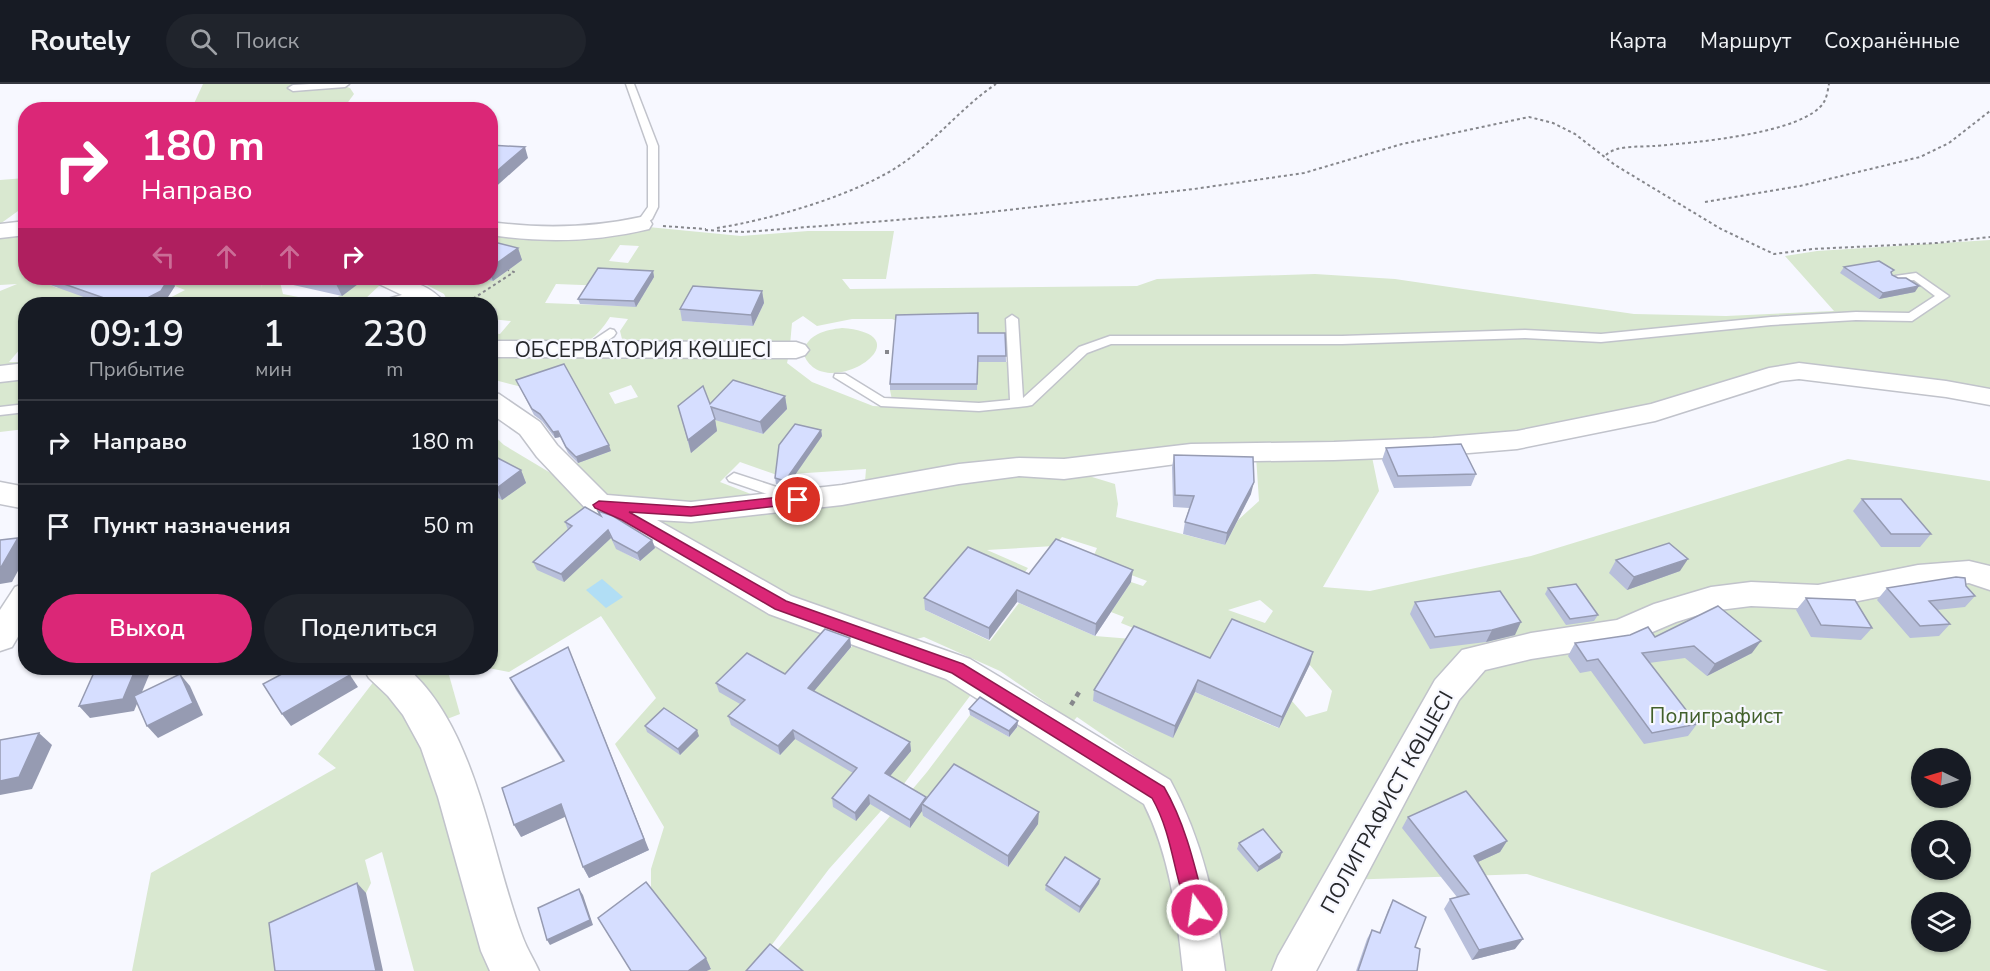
<!DOCTYPE html>
<html lang="ru">
<meta charset="utf-8">
<style>
body{margin:0;font-family:"Nunito Sans",sans-serif;background:#20242c;color:#f1f3f6;height:100vh;display:flex;flex-direction:column;font-size:22px;white-space:nowrap}
*{box-sizing:border-box;margin:0}
p{font-size:20px;color:#9ea1a6}
.icon{flex:none;width:33px;height:33px;fill:none;stroke:currentColor;stroke-width:2;stroke-linecap:round;stroke-linejoin:round}
.map{position:relative;flex:1;overflow:hidden}
.drawer{position:absolute;left:18px;top:213px;width:480px;height:378px;display:flex;flex-direction:column;background:#171b24;border-radius:24px;box-shadow:0 2px 4px #0004}
.drawer>*{flex:none}
.hud{position:absolute;left:18px;top:18px;width:480px;height:183px;border-radius:24px;box-shadow:0 2px 4px #0004;background:#db2777;color:#fff;overflow:hidden}
.needle{width:39px;rotate:275deg}
.fabs{position:absolute;left:1911px;top:664px;display:grid;gap:12px}
.fabs a{display:grid;place-items:center;width:60px;height:60px;border-radius:50%;background:#171b24;box-shadow:0 2px 4px #0004;font-size:30px}
.pin{position:absolute;display:grid;place-items:center;width:51px;height:51px;color:#fff;margin:-26px;border:3px solid #fff;border-radius:50%;box-shadow:0 2px 6px #0007}
.me{position:absolute;width:66px;margin:-33px;rotate:346deg;stroke-linejoin:round;filter:drop-shadow(0 0 4px #0008)}
.turn{display:flex;align-items:center;gap:21px;height:126px;padding:0 24px;font-size:27px}
.turn .icon{width:78px;height:78px;stroke-width:2.5}
.turn b{display:block;font-size:42px;line-height:51px}
.lanes{display:flex;align-items:center;height:57px;padding:0 24px;background:#0003;justify-content:center;gap:30px;direction:ltr}
.lanes .off{opacity:.35}
.eta{display:flex;justify-content:space-evenly;align-items:center;height:102px;text-align:center}
.eta b{font-size:36px;font-weight:600;line-height:42px}
.primary-button{display:flex;gap:12px;margin-top:auto;padding:12px 24px}
.primary-button a{flex:1;height:69px;border-radius:36px;background:#db2777;color:#fff;font-size:24px;font-weight:600;line-height:69px;text-align:center}
.primary-button a+a{background:#20242c;color:#f1f3f6}
ul{padding:0;list-style:none}
li{display:flex;align-items:center;gap:18px;height:84px;padding:0 24px;border-top:2px solid #363941}
li div{flex:1}
li b{display:block;font-size:22px}
li em{font-style:normal}
header{display:flex;align-items:center;gap:36px;box-sizing:border-box;height:84px;padding:0 30px;background:#171b24;border-bottom:2px solid #363941}
header strong{font-size:28px}
nav{display:flex;gap:33px;margin-inline-start:auto;font-size:21px}
.search{width:420px;height:54px;background:#20242c;display:flex;align-items:center;gap:15px;box-sizing:border-box;padding:0 21px;border-radius:33px;color:#9ea1a6;font-size:22px}
.map>svg:first-child{display:block}
.green{fill:#d9e8d0;fill-rule:evenodd}
.water{fill:#b1def5}
.lines{fill:none;stroke-linecap:round;stroke-linejoin:round}
.lane-casing{stroke:#c1c3cb;stroke-width:3}
.street-casing{stroke:#c1c3cb;stroke-width:3}
.secondary-casing{stroke:#c1c3cb;stroke-width:3}
.path-far2{stroke:#86878c;stroke-width:2;stroke-dasharray:3 3;stroke-linecap:butt}
.path-far1{stroke:#86878c;stroke-width:4;stroke-dasharray:4 4;stroke-linecap:butt}
.path{stroke:#86878c;stroke-width:4.5;stroke-dasharray:5 5;stroke-linecap:butt}
.lane{fill:#fff;fill-rule:evenodd}
.street{fill:#fff;fill-rule:evenodd}
.secondary{fill:#fff;fill-rule:evenodd}
.wall{fill:#b8bfdb}
.shaded-wall{fill:#969bb2}
.building{fill:#d6deff;stroke:#969bb2;stroke-width:1.5}
.route{fill:#db2777;stroke:#8e194d;stroke-width:1.5}
.labels{text-anchor:middle;dominant-baseline:central;stroke-width:4.5;stroke-linejoin:round;paint-order:stroke}
.street-label{font-size:21px;fill:#27282b;stroke:#f7f8ff}
.park-label{font-size:21px;fill:#42602b;stroke:#f7f8ff}
</style>
<header>
<strong>Routely</strong>
<div class="search"><svg class="icon" aria-label="search" viewBox="0 0 24 24"><circle cx="10" cy="10" r="6"/><path d="M15 15l6 6"/></svg>Поиск</div>
<nav><a>Карта</a><a>Маршрут</a><a>Сохранённые</a></nav>
</header>
<div class="map">
<svg width="1990" height="887" viewBox="0 0 1990 887">
<rect width="100%" height="100%" fill="#f7f8ff"/>
<g class="green">
<polygon points="203,0 338,0 350,4 354,10 343,25 191,26"/>
<polygon points="25,94 25,122 0,140 0,96"/>
<path d="M648 143 741 152 808 147H894L886 195H842L850 205 1137 202 1157 195 1315 190 1395 195 1634 230 1726 232 1834 227 1785 172 1817 167 1990 156V313L1946 305 1799 287 1778 290 1655 328 1517 356 1433 363 1334 367 1191 369 1111 377 1066 385 1115 400 1118 420 1116 433 1225 461 1238 436 1259 417 1256 372 1372 373 1379 407 1323 503 1370 507 1531 472 1848 375 1990 397V887H1828L1527 790 1343 796 1431 636 1424 630 1278 887H794L774 870 927 688 970 631 1009 653 1026 632 1149 710 1129 692 1141 677 1077 633 1063 649 1039 634 1049 621 1000 587 924 553 894 561 867 550 876 543 788 512 780 521 667 456 674 449 630 429 633 427 700 431 707 426 842 411 897 400 865 398 866 385 777 391 740 378 720 398 756 412 743 419 691 424 618 420 574 380 611 367 566 287 518 302 491 295V269L789 270 787 279 812 298 873 322 975 327 999 324 1010 318 958 319 892 316 890 306H977L978 278H1011L1010 255H978V235L897 237 892 235H852L817 242 803 232 792 239 790 261 658 260 622 255 620 247 628 235 610 233C604 243 594 255 584 259 563 267 514 262 491 261V249L500 250 511 237 491 235 490 220H449L444 210 427 201C444 188 473 192 493 197L521 176 491 167V148L569 156 593 155ZM620 161 639 162 628 179 609 177ZM556 200 634 203 623 222 545 219ZM696 214 764 219 753 242 683 237ZM1423 251 1426 258H1202L1186 252ZM631 301 638 313 615 320 609 309ZM736 308 787 324V325L763 350 711 334ZM1062 453 1097 464 1092 476 1147 497 1143 502 1131 498 1111 528 1124 533 1121 539 1213 576 1229 547 1309 580 1332 607 1327 627 1306 633 1292 617 1278 644 1195 608 1173 653 1093 617 1132 555 1095 552 1019 519 990 557 925 526 968 475 1018 497 1028 484 987 466 1054 462ZM1260 516 1273 527 1265 539 1228 526ZM1922 675H1960V714H1922ZM955 692 1038 740 1008 783 923 732ZM1922 747H1960V786H1922ZM1922 819H1960V858H1922Z"/>
<polygon points="25,150 26,194 38,194 36,195 57,204 79,194 264,194 261,204 265,194 285,194 280,198 283,210 329,219 361,197 380,201 364,216 419,210 424,220 158,220 185,206 162,197 152,220 26,220 25,264 21,264 9,278 25,278 25,345 0,348 0,207 17,200 0,201 0,153"/>
<path d="M842 244C933 251 820 324 803 268 808 250 825 246 842 244Z"/>
<polygon points="491,349 504,361 554,391 616,437 619,466 639,477 662,458 835,544 835,582 858,555 976,604 897,709 829,785 752,887 707,887 711,884 651,809 651,785 664,743 615,660 656,614 601,532 509,588 488,584 490,584 491,557"/>
<polygon points="410,584 447,584 460,630 442,637"/>
<polygon points="378,592 441,686 504,887 414,887 382,768 365,776 371,799 366,809 285,887 132,887 151,789 336,684 318,670"/>
</g>
<polygon class="water" points="602,495 623,513 606,524 586,506"/>
<g class="lines">
<defs>
<g id="lane">
<polygon points="310,0 349,0 345,3 293,7 288,4 293,1"/>
<polygon points="626,0 634,0 658,62 658,123 652,135 641,143 636,140 648,123 648,62"/>
<polygon points="1916,189 1949,212 1912,237 1856,236 1771,241 1601,258 1525,254 1342,260 1111,260 1087,269 1032,321 1027,322 979,327 881,322 834,293 835,290 845,290 884,314 979,319 1010,316 1006,235 1012,231 1018,235 1023,314 1079,263 1110,252 1342,252 1525,246 1601,250 1771,233 1856,228 1909,229 1935,212 1914,196 1895,198 1889,195 1895,192"/>
<polygon points="419,206 423,207 423,213 396,220 379,220 381,217"/>
<polygon points="490,225 495,226 495,232 490,233"/>
<polygon points="610,245 614,246 616,249 614,252 591,269 583,269 581,266 583,263"/>
<polygon points="26,320 26,328 0,331 0,323"/>
<polygon points="734,389 801,411 803,415 796,420 729,397 727,394"/>
</g>
<g id="street">
<path d="M641 133 649 135 652 140 649 145C595 158 545 159 490 151V138C542 145 590 144 641 133Z"/>
<polygon points="26,137 26,151 0,154 0,140"/>
<path d="M376 194C401 194 430 198 445 220H421L379 200Z"/>
<polygon points="490,257 796,258 805,261 809,266 805,271 796,274 490,273"/>
<polygon points="26,279 26,295 0,298 0,282"/>
<path d="M1799 279 1946 297 1990 305V321L1946 313 1799 295 1781 297 1655 337 1517 365 1433 372 1334 376 1191 378 1064 395 1019 392 959 400 842 421 691 438 657 436 791 512 970 575 1170 696C1203 757 1216 819 1225 887H1183C1177 830 1170 772 1144 720L946 595 769 530 617 439 589 428 537 373 520 350 490 329V308L499 310 540 338 557 361 607 411 691 418 842 401 959 380 1019 374 1064 375 1191 360 1334 358 1433 354 1517 347 1651 320 1769 284Z"/>
<polygon points="1969,477 1990,482 1990,506 1969,499 1918,505 1818,525 1751,522 1711,527 1676,538 1622,561 1531,575 1485,586 1459,616 1316,887 1272,887 1278,872 1435,596 1462,566 1531,549 1617,536 1654,520 1711,503 1751,498 1818,501 1918,481"/>
<polygon points="26,499 26,539 12,563 0,567 0,526 15,503"/>
</g>
<g id="secondary">
<polygon points="0,398 26,403 26,425 0,420"/>
<path d="M363 584H407C477 644 491 771 523 854 527 865 534 876 539 887H490L481 867 438 713 421 664 403 631 388 612 369 594Z"/>
</g>
</defs>
<use href="#lane" class="lane-casing"/>
<use href="#street" class="street-casing"/>
<use href="#secondary" class="secondary-casing"/>
<g class="path-far2">
<path d="M1606 71C1616 61 1640 63 1654 62 1690 59 1805 50 1824 18 1827 13 1828 5 1829 0"/>
<polyline points="1705,118 1800,102 1920,73 1949,59 1990,27"/>
<polyline points="663,142 706,145"/>
<path d="M717 144C770 136 863 109 906 77 938 54 963 22 996 0"/>
<polyline points="705,146 745,148 972,130 1194,105 1304,89 1402,60 1529,33 1553,39 1575,50 1615,81 1721,145 1774,170 1812,165 1937,159 1990,153"/>
<polyline points="468,218 514,188 508,186"/>
</g>
<g class="path-far1">
<polyline points="465,220 471,216"/>
<polyline points="885,268 897,268"/>
</g>
<polyline class="path" points="1071,621 1081,605"/>
<use href="#lane" class="lane"/>
<use href="#street" class="street"/>
<use href="#secondary" class="secondary"/>
</g>
<g class="wall">
<polygon points="490,157 518,164 522,176 493,197 480,194 490,194"/>
<polygon points="1844,183 1891,190 1915,208 1879,215 1840,189"/>
<polygon points="653,187 654,193 636,223 580,220 578,215"/>
<polygon points="38,194 170,194 175,202 166,216 158,220 103,220 42,198"/>
<polygon points="278,194 366,194 342,212 280,198"/>
<polygon points="396,194 437,194 427,201"/>
<polygon points="762,207 764,219 753,242 682,237 680,225"/>
<polygon points="978,249 1005,249 1006,278 978,278 977,306 890,306 890,300"/>
<polygon points="516,296 611,367 578,379 568,369 560,353 555,354 542,337 534,331"/>
<polygon points="785,312 787,325 763,350 715,336 717,347 691,369 678,322 710,320"/>
<polygon points="821,346 822,352 786,404 776,400 775,394"/>
<polygon points="1386,364 1476,390 1471,402 1394,404 1382,376"/>
<polygon points="490,370 521,386 526,399 502,416 490,410"/>
<polygon points="1174,371 1251,410 1225,461 1183,450 1185,438 1189,424 1173,423 1172,383"/>
<polygon points="1862,415 1931,450 1920,463 1881,463 1853,427"/>
<polygon points="598,427 652,456 655,464 640,477 616,465 611,454 564,498 537,486 533,478 568,446 565,438 600,431"/>
<polygon points="1616,476 1680,487 1627,506 1609,489"/>
<polygon points="1029,490 1131,498 1095,552 1017,518 989,556 925,526 924,514"/>
<polygon points="1966,502 1975,512 1965,523 1937,526 1950,540 1939,552 1910,554 1877,516 1887,504"/>
<polygon points="1548,504 1598,531 1594,537 1566,541 1545,510"/>
<polygon points="1806,514 1872,544 1861,556 1811,553 1796,526"/>
<polygon points="1415,518 1515,551 1486,558 1430,565 1410,530"/>
<polygon points="1655,553 1752,569 1707,592 1685,574 1649,579 1697,640 1688,652 1644,660 1591,587 1580,589 1568,572 1575,559"/>
<polygon points="850,554 851,563 814,607 910,658 911,667 890,692 926,715 1038,740 1008,783 923,732 922,727 910,744 870,720 856,737 833,723 832,714 853,689 795,655 780,671 731,641 728,632 740,620 719,608 716,599 785,590"/>
<polygon points="1210,574 1310,580 1279,644 1195,608 1173,654 1093,617 1094,606"/>
<polygon points="510,594 649,766 589,794 583,783 565,732 521,753 563,678 516,606"/>
<polygon points="969,625 1018,637 1017,643 1009,653 970,631"/>
<polygon points="645,642 699,652 680,671 647,648"/>
<polygon points="1408,733 1507,757 1500,768 1478,778 1515,865 1472,876 1444,825 1450,815 1457,813 1402,744"/>
<polygon points="1239,759 1280,774 1257,788 1237,765"/>
<polygon points="1100,795 1099,800 1079,829 1045,806 1046,801"/>
<polygon points="1393,816 1415,863 1417,887 1356,887 1367,855 1372,846 1379,849 1388,826"/>
</g>
<g class="shaded-wall">
<polygon points="525,63 528,74 490,108 490,93"/>
<polygon points="518,164 522,176 493,197 490,190 490,184"/>
<polygon points="653,187 654,193 636,223 634,217"/>
<polygon points="170,194 175,202 166,216 158,220 136,220"/>
<polygon points="345,194 366,194 342,212 336,200"/>
<polygon points="424,194 437,194 427,201"/>
<polygon points="1919,202 1915,208 1879,215 1883,209"/>
<polygon points="762,207 764,219 753,242 751,231"/>
<polygon points="785,312 787,325 763,350 760,338"/>
<polygon points="715,335 717,347 691,369 688,356"/>
<polygon points="821,346 822,352 786,404 785,397"/>
<polygon points="558,347 560,353 555,354 553,348"/>
<polygon points="609,361 611,367 578,379 576,373"/>
<polygon points="521,386 526,399 502,416 497,404"/>
<polygon points="1254,398 1251,410 1225,461 1227,449"/>
<polygon points="608,446 611,454 564,498 561,490"/>
<polygon points="18,454 26,462 26,472 12,498 0,500 0,485"/>
<polygon points="652,456 655,464 640,477 637,469"/>
<polygon points="1688,475 1680,487 1627,506 1634,493"/>
<polygon points="1133,486 1131,498 1095,552 1096,540"/>
<polygon points="1017,506 1017,518 989,556 989,544"/>
<polygon points="1521,538 1515,551 1486,558 1492,546"/>
<polygon points="850,554 851,563 810,612 808,604"/>
<polygon points="1761,557 1752,569 1707,592 1715,580"/>
<polygon points="1313,568 1310,580 1279,644 1282,633"/>
<polygon points="573,575 649,766 589,794 583,783"/>
<polygon points="136,584 152,584 134,627 90,634 79,622"/>
<polygon points="180,590 190,602 203,631 158,654 147,642"/>
<polygon points="350,591 358,603 291,642 282,630"/>
<polygon points="1198,596 1195,608 1173,654 1175,642"/>
<polygon points="1018,637 1017,643 1009,653 1009,647"/>
<polygon points="697,646 699,652 680,671 678,665"/>
<polygon points="793,646 795,655 780,671 778,662"/>
<polygon points="39,649 52,661 32,705 0,711 0,697"/>
<polygon points="910,658 911,667 886,697 885,689"/>
<polygon points="869,711 870,720 856,737 855,729"/>
<polygon points="926,713 927,721 922,720 922,727 910,744 910,736"/>
<polygon points="561,720 567,732 521,753 514,741"/>
<polygon points="1039,728 1038,740 1008,783 1008,772"/>
<polygon points="1507,757 1500,768 1467,783 1474,772"/>
<polygon points="1282,768 1280,774 1257,788 1259,783"/>
<polygon points="1100,795 1099,800 1079,829 1080,823"/>
<polygon points="357,799 366,809 383,887 376,887"/>
<polygon points="579,805 583,811 593,841 550,861 547,856"/>
<polygon points="1523,855 1515,865 1472,876 1479,866"/>
<polygon points="706,874 711,885 707,887 688,887"/>
</g>
<g class="building">
<polygon points="490,61 525,63 490,93"/>
<polygon points="490,157 518,164 490,184"/>
<polygon points="1879,177 1894,186 1891,188 1892,191 1898,194 1906,194 1919,202 1883,209 1844,183"/>
<polygon points="598,184 653,187 634,217 578,215"/>
<polygon points="47,194 169,194 161,207 136,220 121,220"/>
<polygon points="309,194 345,194 336,200"/>
<polygon points="693,202 762,207 751,231 680,225"/>
<polygon points="978,229 978,249 1005,249 1006,272 978,272 977,300 890,300 896,231"/>
<polygon points="564,280 609,361 576,373 566,363 558,347 553,348 540,330 532,325 516,296"/>
<polygon points="733,296 785,312 760,338 711,323 715,335 688,356 678,322 703,302 710,320"/>
<polygon points="795,340 821,346 785,397 775,394 779,361"/>
<polygon points="1461,360 1476,390 1398,392 1386,364"/>
<polygon points="490,370 521,386 497,404 490,401"/>
<polygon points="1174,371 1253,373 1254,398 1227,449 1185,438 1194,412 1175,411"/>
<polygon points="1862,415 1901,415 1931,450 1891,450"/>
<polygon points="585,423 601,432 598,427 613,432 652,456 637,469 613,456 608,446 561,490 533,478 572,442 565,438"/>
<polygon points="18,454 0,485 0,456"/>
<polygon points="1056,455 1133,486 1096,540 1017,506 989,544 924,514 968,463 1029,490"/>
<polygon points="1669,459 1688,475 1634,493 1616,476"/>
<polygon points="1956,493 1965,494 1966,502 1975,512 1929,517 1950,540 1920,542 1887,504"/>
<polygon points="1576,500 1598,531 1570,535 1548,504"/>
<polygon points="1500,507 1521,538 1492,546 1435,553 1415,518"/>
<polygon points="1806,514 1855,516 1872,544 1821,541"/>
<polygon points="1718,522 1761,557 1715,580 1694,562 1642,569 1697,640 1652,649 1598,575 1587,577 1575,559 1630,551 1648,543 1655,553"/>
<polygon points="1232,535 1313,568 1282,633 1198,596 1175,642 1094,606 1134,542 1210,574"/>
<polygon points="825,545 850,554 808,604 910,658 885,689 926,713 910,736 869,711 855,729 832,714 857,684 793,646 778,662 728,632 745,616 716,599 747,569 785,590"/>
<polygon points="568,563 644,755 583,783 561,720 514,741 502,704 564,677 510,594"/>
<polygon points="96,584 136,584 123,615 79,622"/>
<polygon points="293,584 345,584 350,591 282,630 263,600"/>
<polygon points="180,590 193,619 147,642 134,612"/>
<polygon points="980,613 1018,637 1009,647 969,625"/>
<polygon points="664,624 697,646 678,665 645,642"/>
<polygon points="39,649 19,693 0,697 0,656"/>
<polygon points="954,680 1039,728 1008,772 922,720"/>
<polygon points="1466,707 1507,757 1474,772 1523,855 1479,866 1450,815 1469,810 1408,733"/>
<polygon points="1263,745 1282,768 1259,783 1239,759"/>
<polygon points="1065,773 1100,795 1080,823 1046,801"/>
<polygon points="646,798 706,874 688,887 631,887 598,834"/>
<polygon points="357,799 376,887 275,887 269,839"/>
<polygon points="579,805 590,836 547,856 538,824"/>
<polygon points="1393,816 1426,833 1415,863 1420,865 1417,887 1358,887 1372,846 1380,849"/>
<polygon points="770,860 803,887 746,887"/>
</g>
<path class="route" d="M798 411 803 413 805 416 803 419 691 432 629 428 786 517 963 580 1164 703C1186 741 1195 783 1206 826L1203 832 1197 834 1190 832C1173 793 1174 753 1152 714L952 589 775 525 622 436 595 424 593 421 599 417 691 423Z"/>
<g class="labels">
<g class="street-label">
<text x="643" y="266">ОБСЕРВАТОРИЯ КӨШЕСІ</text>
<text transform="translate(1387 718) rotate(-61)">ПОЛИГРАФИСТ КӨШЕСІ</text>
</g>
<g class="park-label">
<text x="1716" y="632">Полиграфист</text>
</g>
</g>
</svg>
<div class="fabs">
<a><svg class="needle" viewBox="-14 -14 28 28"><path d="M0-13l5 13h-10z" fill="#e53935"/><path d="M0 13l5-13h-10z" fill="#9ea1a6"/></svg></a>
<a><svg class="icon" aria-label="search" viewBox="0 0 24 24"><circle cx="10" cy="10" r="6"/><path d="M15 15l6 6"/></svg></a>
<a><svg class="icon" aria-label="layers" viewBox="0 0 24 24"><path d="M12 4l9 5-9 5-9-5zM3 14l9 5 9-5"/></svg></a>
</div>
<div class="pin" style="left:798px;top:416px;background:#d93025"><svg class="icon" aria-label="arrive" viewBox="0 0 24 24"><path d="M6 21V4h12l-3 4 3 4H6"/></svg></div>
<svg class="me" style="left:1197px;top:826px" viewBox="-20 -20 40 40"><circle r="17" fill="#db2777" stroke="#fff" stroke-width="3"/><path d="M0-11L8 9 0 5-8 9z" fill="#fff"/></svg>
<div class="hud">
<div class="turn"><svg class="icon" aria-label="right" viewBox="0 0 24 24"><path d="M7 20v-9h11M14 6l5 5-5 5"/></svg><div><b>180 m</b>Направо</div></div>
<div class="lanes"><svg class="icon off" aria-label="left" viewBox="0 0 24 24"><path d="M17 20v-9H6M10 6l-5 5 5 5"/></svg><svg class="icon off" aria-label="ahead" viewBox="0 0 24 24"><path d="M12 20V5M6 11l6-6 6 6"/></svg><svg class="icon off" aria-label="ahead" viewBox="0 0 24 24"><path d="M12 20V5M6 11l6-6 6 6"/></svg><svg class="icon" aria-label="right" viewBox="0 0 24 24"><path d="M7 20v-9h11M14 6l5 5-5 5"/></svg></div>
</div>
<section class="drawer">
<div class="eta">
<div><b>09:19</b><p>Прибытие</p></div>
<div><b>1</b><p>мин</p></div>
<div><b>230</b><p>m</p></div>
</div>
<ul>
<li><svg class="icon" aria-label="right" viewBox="0 0 24 24"><path d="M7 20v-9h11M14 6l5 5-5 5"/></svg><div><b>Направо</b></div><em>180 m</em></li>
<li><svg class="icon" aria-label="arrive" viewBox="0 0 24 24"><path d="M6 21V4h12l-3 4 3 4H6"/></svg><div><b>Пункт назначения</b></div><em>50 m</em></li>
</ul>
<div class="primary-button"><a>Выход</a><a>Поделиться</a></div>
</section>
</div>
